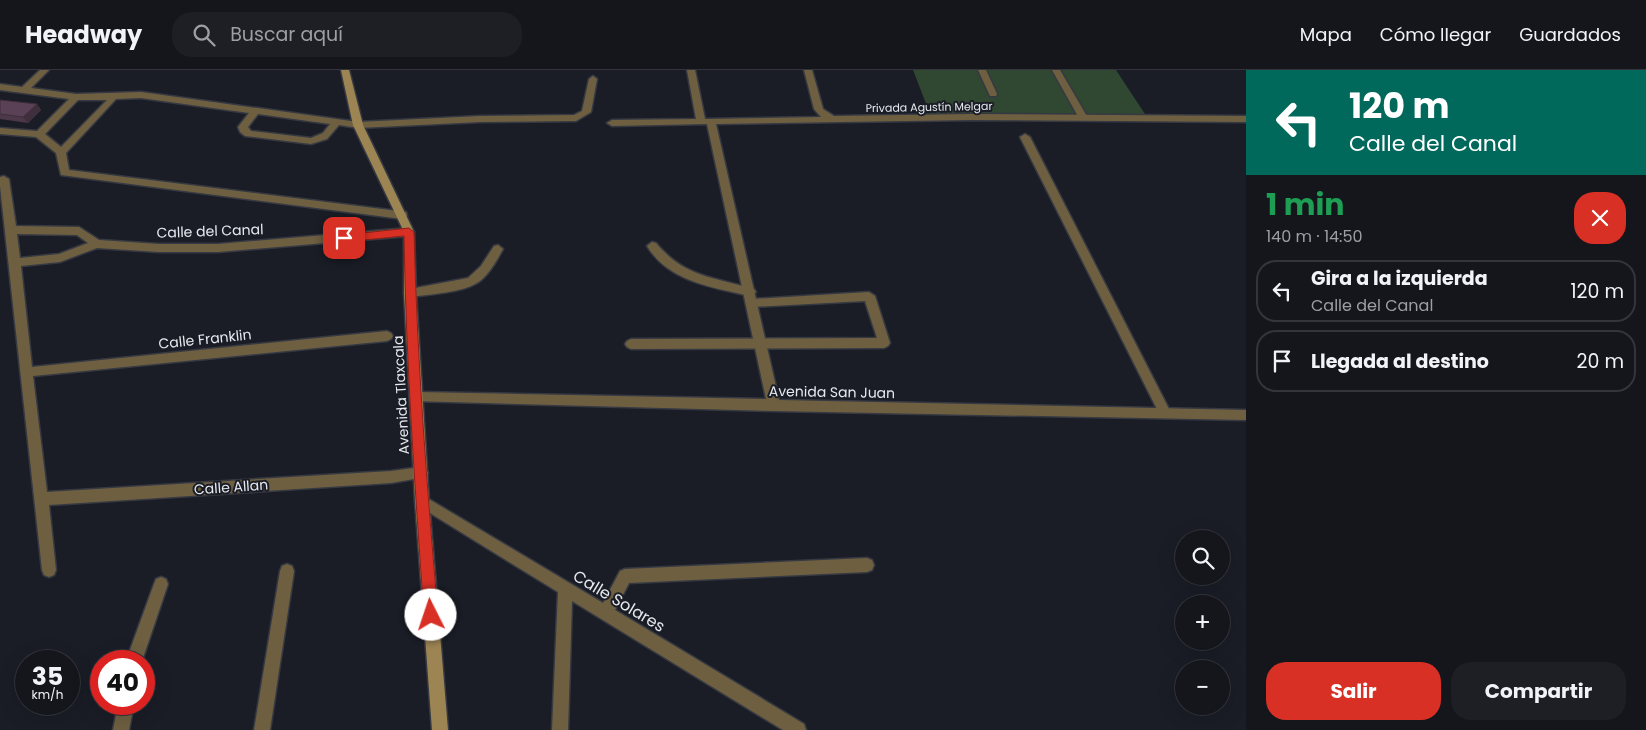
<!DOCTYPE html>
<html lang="es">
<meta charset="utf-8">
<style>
body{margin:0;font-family:Poppins,sans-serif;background:#1d1f25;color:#f1f3f6;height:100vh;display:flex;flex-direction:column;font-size:19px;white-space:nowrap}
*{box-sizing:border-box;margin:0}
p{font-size:16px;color:#9d9fa3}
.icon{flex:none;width:28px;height:28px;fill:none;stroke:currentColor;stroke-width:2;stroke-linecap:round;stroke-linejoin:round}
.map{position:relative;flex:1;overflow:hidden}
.sheet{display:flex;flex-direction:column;background:#14161c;width:400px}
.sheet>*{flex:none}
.banner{background:#00695c;color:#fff;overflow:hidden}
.buttons{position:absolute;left:1175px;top:460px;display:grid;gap:10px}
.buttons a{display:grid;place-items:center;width:55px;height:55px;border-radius:50%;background:#14161c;box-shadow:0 5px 20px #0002,0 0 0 1px #33353b;font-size:25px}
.speed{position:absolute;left:15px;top:580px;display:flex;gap:10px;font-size:25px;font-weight:700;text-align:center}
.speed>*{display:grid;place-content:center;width:65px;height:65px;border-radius:50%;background:#14161c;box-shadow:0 5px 20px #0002,0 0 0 1px #33353b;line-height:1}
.speed small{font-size:12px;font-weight:400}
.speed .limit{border:8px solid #d22;background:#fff;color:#111}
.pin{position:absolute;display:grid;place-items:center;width:42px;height:42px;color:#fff;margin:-21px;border-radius:10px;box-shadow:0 2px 8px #0006}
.me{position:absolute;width:55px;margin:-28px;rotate:356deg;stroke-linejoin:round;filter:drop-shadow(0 0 4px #0008)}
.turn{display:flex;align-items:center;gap:18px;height:105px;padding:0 20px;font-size:22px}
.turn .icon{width:65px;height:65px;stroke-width:2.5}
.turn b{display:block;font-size:35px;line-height:42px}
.round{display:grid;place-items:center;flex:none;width:52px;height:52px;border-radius:20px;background:#1d1f25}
.headline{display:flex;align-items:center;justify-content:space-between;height:85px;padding:0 20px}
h1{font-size:30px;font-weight:700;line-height:38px;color:#1e9e55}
.action{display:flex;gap:10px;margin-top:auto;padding:10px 20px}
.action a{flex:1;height:58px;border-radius:20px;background:#d93025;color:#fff;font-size:20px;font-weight:700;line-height:58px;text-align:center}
.action a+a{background:#1d1f25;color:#f1f3f6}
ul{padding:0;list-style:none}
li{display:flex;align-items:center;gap:15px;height:62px;margin:0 10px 8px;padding:0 10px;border:2px solid #33353b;border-radius:20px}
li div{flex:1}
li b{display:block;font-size:19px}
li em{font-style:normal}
header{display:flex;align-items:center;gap:30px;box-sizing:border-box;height:70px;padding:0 25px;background:#14161c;border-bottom:1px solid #33353b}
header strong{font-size:24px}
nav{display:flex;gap:28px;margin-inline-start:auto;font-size:18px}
.search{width:350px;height:45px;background:#1d1f25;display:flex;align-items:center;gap:12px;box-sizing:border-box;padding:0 18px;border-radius:20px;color:#9d9fa3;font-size:19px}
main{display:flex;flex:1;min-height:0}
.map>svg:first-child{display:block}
.green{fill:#304731}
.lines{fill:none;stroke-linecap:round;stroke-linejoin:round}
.lane-casing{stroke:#363942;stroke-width:3}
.street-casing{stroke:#363942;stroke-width:3}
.secondary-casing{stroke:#363942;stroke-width:3}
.lane{fill:#6e5f41;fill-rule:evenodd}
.street{fill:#6e5f41;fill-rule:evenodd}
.secondary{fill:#9c8453;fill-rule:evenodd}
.wall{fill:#4d3849}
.shaded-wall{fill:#3f2e3c}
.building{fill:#5a4155;stroke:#3f2e3c}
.route{fill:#d93025;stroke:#8d1f18}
.labels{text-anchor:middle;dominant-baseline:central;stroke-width:4;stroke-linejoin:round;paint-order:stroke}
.far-street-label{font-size:11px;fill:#e5e8ee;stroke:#1a1d26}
.street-label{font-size:14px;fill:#e5e8ee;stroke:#1a1d26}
.near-street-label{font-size:16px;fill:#e5e8ee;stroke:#1a1d26}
</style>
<header>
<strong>Headway</strong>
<div class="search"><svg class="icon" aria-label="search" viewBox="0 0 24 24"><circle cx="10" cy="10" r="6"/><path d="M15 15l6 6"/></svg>Buscar aquí</div>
<nav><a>Mapa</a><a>Cómo llegar</a><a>Guardados</a></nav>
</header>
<main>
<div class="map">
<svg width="1246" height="660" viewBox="0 0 1246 660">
<rect width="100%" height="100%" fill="#1a1d26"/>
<polygon class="green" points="913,0 1116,0 1145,44 930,44"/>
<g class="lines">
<defs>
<g id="lane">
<path d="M40 0H49L31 18 76 24 141 22 358 52 480 46 574 45 582 41 589 9 593 6 597 9 591 42 576 51 480 52 358 58 339 55 327 69 311 74 245 66 240 62 238 57 249 43 141 28 116 29 66 83 69 100 406 142 407 145 406 148 402 149 61 105 56 83 36 67 0 64V58L37 61 69 29 0 20V14L22 17ZM78 30H107L61 77 45 64ZM258 44 330 54 323 63 311 68 251 61 248 57Z"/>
<polygon points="978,0 986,0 997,24 996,26 990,26"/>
<polygon points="1052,0 1060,0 1088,48 1086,50 1080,50"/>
<polygon points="1025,64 1030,67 1169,339 1171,343 1169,347 1165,348 1161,347 1020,67"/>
<path d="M652 172 656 173C685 208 714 207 754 219L756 222 750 226C712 217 669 212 647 176Z"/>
<path d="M498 175 503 179C497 190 490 203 480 211 464 223 430 224 410 227L404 223 410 219 468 208 481 196 494 176Z"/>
<polygon points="869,222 875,226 890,273 888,276 884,278 631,279 627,277 625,274 627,271 631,269 877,268 865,231 752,237 746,233 752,229"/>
</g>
<g id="street">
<polygon points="687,0 695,0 705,49 821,47 814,39 804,0 812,0 823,39 834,46 971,44 1246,46 1246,52 971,50 716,54 779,330 1246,340 1246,350 774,341 413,331 411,327 413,323 417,322 766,329 707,54 612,56 607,53 612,50 696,49"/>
<path d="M4 106 9 109 16 156 79 157 99 170 159 174H218L409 158 414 162 409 166 218 182H159L97 178 60 192 21 196 32 297 387 261 391 263 393 266 391 269 387 271 33 306 47 422 391 401 421 397 426 399 428 403 426 407 391 413 49 435 56 500 54 505 49 507 44 505 42 500 0 116V107ZM17 164 77 165 88 173 59 184 20 188Z"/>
<polygon points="422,425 603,533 620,501 625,499 867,488 872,490 874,495 872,500 867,502 629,513 615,540 804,654 806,660 783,660 572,531 568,660 552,660 558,522 417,435 415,431 417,427"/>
<polygon points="287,494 292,496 294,501 270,660 254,660 280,501 282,496"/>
<polygon points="161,507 166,509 168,514 142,591 126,591 154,514 156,509"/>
<polygon points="118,634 134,634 129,660 113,660"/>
</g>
<polygon id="secondary" points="341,0 349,0 363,55 414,162 416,223 429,431 448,660 432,660 415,431 404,223 404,162 353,55"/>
</defs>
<use href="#lane" class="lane-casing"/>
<use href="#street" class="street-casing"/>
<use href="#secondary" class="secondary-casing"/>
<use href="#lane" class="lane"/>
<use href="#street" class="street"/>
<use href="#secondary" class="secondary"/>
</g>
<polygon class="wall" points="0,30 37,34 41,40 28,53 0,49"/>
<polygon class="shaded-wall" points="37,34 41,40 28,53 23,47"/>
<polygon class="building" points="0,30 37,34 23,47 0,44"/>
<path class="route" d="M409 158 414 162C417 290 427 418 438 545L436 550 431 552 426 550 424 545C415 419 406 292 404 166L344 172 339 168 344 165Z"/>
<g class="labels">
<g class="far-street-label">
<text transform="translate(929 37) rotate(-1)">Privada Agustín Melgar</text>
</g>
<g class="street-label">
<text transform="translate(210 161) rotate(-2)">Calle del Canal</text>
<text transform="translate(205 269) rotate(-6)">Calle Franklin</text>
<text transform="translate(832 322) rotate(1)">Avenida San Juan</text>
<text transform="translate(401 325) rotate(-93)">Avenida Tlaxcala</text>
<text transform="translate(231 417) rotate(-4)">Calle Allan</text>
</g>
<g class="near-street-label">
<text transform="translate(619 531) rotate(31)">Calle Solares</text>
</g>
</g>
</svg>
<div class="buttons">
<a><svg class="icon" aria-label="search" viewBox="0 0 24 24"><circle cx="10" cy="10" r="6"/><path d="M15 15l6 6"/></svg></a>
<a>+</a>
<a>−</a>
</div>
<div class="speed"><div>35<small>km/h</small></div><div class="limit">40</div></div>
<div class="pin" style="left:344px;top:168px;background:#d93025"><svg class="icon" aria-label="arrive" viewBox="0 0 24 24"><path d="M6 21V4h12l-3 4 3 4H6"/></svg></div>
<svg class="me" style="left:431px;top:545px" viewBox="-20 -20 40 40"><circle r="19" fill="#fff"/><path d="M0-13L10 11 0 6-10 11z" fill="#d93025"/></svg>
</div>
<section class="sheet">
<div class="banner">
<div class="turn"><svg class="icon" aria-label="left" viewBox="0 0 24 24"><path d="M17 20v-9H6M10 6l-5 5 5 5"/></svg><div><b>120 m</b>Calle del Canal</div></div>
</div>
<div class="headline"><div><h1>1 min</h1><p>140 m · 14:50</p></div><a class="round" style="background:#d93025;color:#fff"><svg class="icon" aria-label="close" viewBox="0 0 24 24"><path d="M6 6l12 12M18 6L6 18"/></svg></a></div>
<ul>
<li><svg class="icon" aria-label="left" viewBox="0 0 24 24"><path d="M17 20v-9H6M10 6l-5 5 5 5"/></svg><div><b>Gira a la izquierda</b><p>Calle del Canal</p></div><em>120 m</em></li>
<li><svg class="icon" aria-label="arrive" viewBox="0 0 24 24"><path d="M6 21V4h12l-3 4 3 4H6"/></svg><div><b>Llegada al destino</b></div><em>20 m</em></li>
</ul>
<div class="action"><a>Salir</a><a>Compartir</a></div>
</section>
</main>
